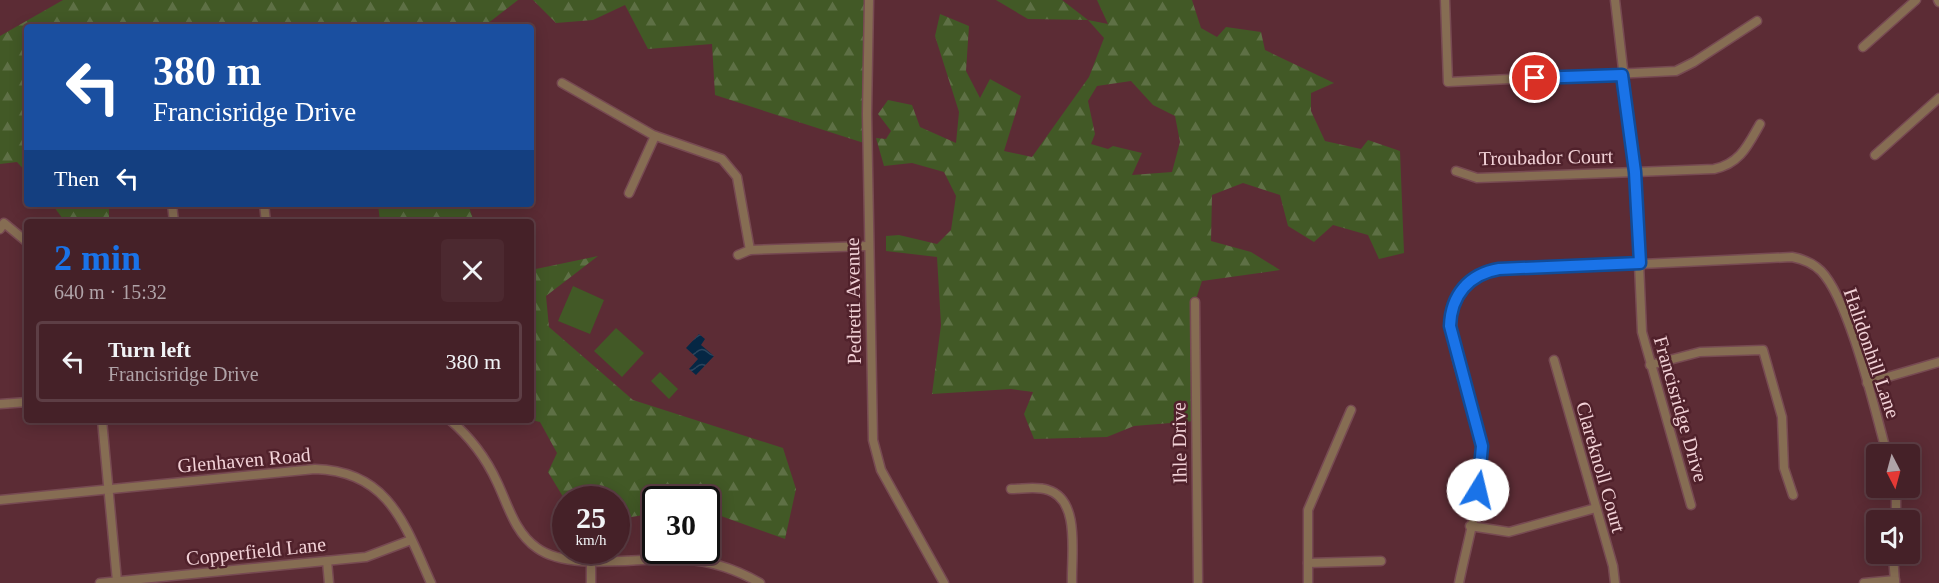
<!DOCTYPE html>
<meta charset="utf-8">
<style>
body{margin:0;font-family:Georgia,serif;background:#4c2930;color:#f1f3f6;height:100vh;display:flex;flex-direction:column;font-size:22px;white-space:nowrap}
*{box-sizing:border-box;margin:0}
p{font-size:20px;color:#b0a3a8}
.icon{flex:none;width:33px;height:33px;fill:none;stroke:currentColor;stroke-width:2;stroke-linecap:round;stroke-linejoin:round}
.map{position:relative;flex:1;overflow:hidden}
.drawer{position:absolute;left:24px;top:219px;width:510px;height:204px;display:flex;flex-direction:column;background:#452128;border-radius:6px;box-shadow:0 3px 15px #0003,0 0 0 2px #5d3e45}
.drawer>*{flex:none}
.hud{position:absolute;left:24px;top:24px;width:510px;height:183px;border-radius:6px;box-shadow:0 3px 15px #0003,0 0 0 2px #5d3e45;background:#1a4fa0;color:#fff;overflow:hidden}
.needle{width:39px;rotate:174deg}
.buttons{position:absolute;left:1866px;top:444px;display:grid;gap:12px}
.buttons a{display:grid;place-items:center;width:54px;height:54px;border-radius:6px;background:#452128;box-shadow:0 3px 15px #0003,0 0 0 2px #5d3e45;font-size:30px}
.speed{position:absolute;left:552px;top:486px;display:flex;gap:12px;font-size:30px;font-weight:700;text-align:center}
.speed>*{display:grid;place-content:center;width:78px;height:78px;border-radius:50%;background:#452128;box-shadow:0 3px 15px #0003,0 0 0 2px #5d3e45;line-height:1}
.speed small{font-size:15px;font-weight:400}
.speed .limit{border:3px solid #111;border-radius:9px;background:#fff;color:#111}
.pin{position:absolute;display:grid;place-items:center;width:51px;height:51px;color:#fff;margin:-26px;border:3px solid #fff;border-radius:50%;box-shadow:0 2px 6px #0007}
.me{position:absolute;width:66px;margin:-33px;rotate:9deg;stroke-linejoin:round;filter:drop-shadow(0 0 4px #0008)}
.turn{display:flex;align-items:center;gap:21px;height:126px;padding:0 30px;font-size:27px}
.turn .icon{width:78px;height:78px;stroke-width:2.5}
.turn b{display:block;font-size:42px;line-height:51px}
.then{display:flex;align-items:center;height:57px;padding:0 30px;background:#0003;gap:12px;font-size:22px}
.round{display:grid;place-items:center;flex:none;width:63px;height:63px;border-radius:6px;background:#4c2930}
.headline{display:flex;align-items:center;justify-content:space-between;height:102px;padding:0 30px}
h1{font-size:36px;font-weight:800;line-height:45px;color:#1a73e8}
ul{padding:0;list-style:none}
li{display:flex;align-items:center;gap:18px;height:81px;margin:0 12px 9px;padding:0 18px;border:3px solid #5d3e45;border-radius:6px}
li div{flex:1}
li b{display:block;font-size:22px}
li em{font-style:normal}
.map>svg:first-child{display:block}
.forest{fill:url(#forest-firs);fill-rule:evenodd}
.park{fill:#425926}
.water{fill:url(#water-waves)}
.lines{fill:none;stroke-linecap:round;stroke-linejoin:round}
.street-casing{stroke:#774a52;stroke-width:11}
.street{stroke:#866d53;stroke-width:8}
.route-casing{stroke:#114b97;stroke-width:15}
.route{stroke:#1a73e8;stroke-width:10}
.labels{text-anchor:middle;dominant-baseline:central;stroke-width:5;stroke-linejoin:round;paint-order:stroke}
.street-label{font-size:20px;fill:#f2d2d7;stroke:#50212b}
</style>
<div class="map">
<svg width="1939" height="583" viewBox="0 0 1939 583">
<defs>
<pattern id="forest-firs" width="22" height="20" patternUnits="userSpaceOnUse" patternTransform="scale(1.5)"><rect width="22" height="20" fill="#425926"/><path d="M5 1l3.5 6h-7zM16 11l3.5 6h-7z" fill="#5e7045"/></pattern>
<pattern id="water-waves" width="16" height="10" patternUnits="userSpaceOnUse" patternTransform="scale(1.5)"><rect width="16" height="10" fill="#052744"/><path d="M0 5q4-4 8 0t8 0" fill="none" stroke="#2a455e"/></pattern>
</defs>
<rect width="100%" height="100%" fill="#5c2c35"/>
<g class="forest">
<polygon points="63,0 518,0 487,24 487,27 27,27 27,173 17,162 0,164 0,36"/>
<polygon points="533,0 869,0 867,144 715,95 712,44 648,49 625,5 593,20 556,23"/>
<path d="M996 0H1062L1088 20 1108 24 1097 0H1192L1201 28 1217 37 1226 27 1261 32 1265 50 1334 83 1311 93V111L1325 141 1361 149 1368 140 1400 151 1404 253 1379 259 1368 235 1333 225 1314 242 1288 226 1280 195 1243 183 1212 195 1211 241 1251 252 1280 270 1202 281 1195 302V421L1134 426 1107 437 1034 439 1024 414 1033 392 1011 389 932 394 941 325 937 257 886 251V236L899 235 937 244 951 230 956 196 944 172 912 163 884 166 876 138 886 139 891 131 878 114 888 100 912 105 920 127 956 143 959 112 935 36 940 14 969 26 966 71 980 98 990 79 1021 96 1004 151 1032 157 1089 77 1104 38 1088 20 1028 19ZM1131 81 1153 105 1175 116 1180 142 1172 172 1132 175 1142 153 1113 146 1108 149 1091 144 1095 134 1088 101 1097 86Z"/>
<polygon points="52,204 109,204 109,222 65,222"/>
<polygon points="378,204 468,204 474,222 380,222"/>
<polygon points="598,256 546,296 549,327 633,400 783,448 796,489 785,539 707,511 706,500 656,500 655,513 620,519 617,518 616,500 565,500 548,472 557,453 540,422 531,420 531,270"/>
</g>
<g class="park">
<polygon points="573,286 604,300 590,334 558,321"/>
<polygon points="616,328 644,353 622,377 594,351"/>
<polygon points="660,372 678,389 669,399 651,381"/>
</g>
<polygon class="water" points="699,334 705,339 701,345 714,356 696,375 689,369 698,359 686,348"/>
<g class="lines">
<defs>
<g id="street">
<polyline points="869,0 867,114 873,440 881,470 944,583"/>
<polyline points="1445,0 1448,82 1676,71 1694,62 1757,21"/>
<polyline points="1615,0 1635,172 1642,332 1691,505"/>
<polyline points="1938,0 1939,2"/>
<polyline points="1863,47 1916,0"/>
<polyline points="562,83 653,135 722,159 737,177 750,250"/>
<polyline points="1875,155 1939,98"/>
<path d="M1456 171 1477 178 1714 169C1740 164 1748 145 1760 124"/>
<polyline points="629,193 655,136"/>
<polyline points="172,204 174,222"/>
<polyline points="264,204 266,222"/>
<polyline points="0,229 4,223 27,242"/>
<polyline points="738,255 750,250 868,246"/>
<polyline points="1195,302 1198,583"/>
<polyline points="1554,360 1613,566 1615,583"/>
<polyline points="1650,365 1700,352 1763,350 1782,417 1784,468 1793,495"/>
<polyline points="1867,383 1939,362"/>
<polyline points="0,404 27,402"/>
<polyline points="102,420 117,581"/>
<path d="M450 420C470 437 486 458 497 482 508 505 515 533 537 548 569 571 634 558 673 559 703 559 734 568 760 583"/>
<path d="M1011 489C1023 489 1037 486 1048 490 1081 500 1071 556 1072 583"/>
<path d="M0 500 315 469C389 471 405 525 431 583"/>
<polyline points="1896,520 1896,488"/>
<polyline points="1470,526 1509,532 1596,508"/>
<polyline points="1893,554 1895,583"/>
<polyline points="327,561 329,583"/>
<polyline points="591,561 591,583"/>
<polyline points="1308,563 1381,561"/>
<polyline points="100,583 366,557 411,540"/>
<polyline points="1308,583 1308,510 1351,410"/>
<path d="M1459 583C1466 547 1483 490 1482 456 1481 399 1410 301 1490 271L1792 257C1803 259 1813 263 1821 271 1850 301 1875 411 1887 454"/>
<polyline points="1864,583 1895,580"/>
</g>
</defs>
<use href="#street" class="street-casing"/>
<use href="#street" class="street"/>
</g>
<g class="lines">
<defs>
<path id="route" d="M1478 490 1482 446 1450 326C1451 295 1469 274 1499 269L1640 263 1635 172 1622 75 1535 78"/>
</defs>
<use href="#route" class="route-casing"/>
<use href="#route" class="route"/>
</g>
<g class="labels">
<g class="street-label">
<text transform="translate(1546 157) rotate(-1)">Troubador Court</text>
<text transform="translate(853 301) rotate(-91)">Pedretti Avenue</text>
<text transform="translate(1872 353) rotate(71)">Halidonhill Lane</text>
<text transform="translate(1681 409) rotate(74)">Francisridge Drive</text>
<text transform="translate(1179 443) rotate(-91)">Ihle Drive</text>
<text transform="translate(244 460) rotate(-5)">Glenhaven Road</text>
<text transform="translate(1601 467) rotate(74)">Clareknoll Court</text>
<text transform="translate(256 551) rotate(-6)">Copperfield Lane</text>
</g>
</g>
</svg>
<div class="buttons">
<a><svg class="needle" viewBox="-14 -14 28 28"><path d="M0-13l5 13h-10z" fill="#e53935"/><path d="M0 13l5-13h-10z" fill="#b0a3a8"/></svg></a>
<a><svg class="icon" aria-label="sound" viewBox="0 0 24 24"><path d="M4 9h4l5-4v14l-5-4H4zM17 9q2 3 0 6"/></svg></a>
</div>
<div class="speed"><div>25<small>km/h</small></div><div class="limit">30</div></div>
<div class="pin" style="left:1535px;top:78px;background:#d93025"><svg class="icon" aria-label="arrive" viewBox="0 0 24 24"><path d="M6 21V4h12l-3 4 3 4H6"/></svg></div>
<svg class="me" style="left:1478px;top:490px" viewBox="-20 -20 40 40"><circle r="19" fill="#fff"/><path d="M0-13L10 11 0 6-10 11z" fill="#1a73e8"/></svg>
<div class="hud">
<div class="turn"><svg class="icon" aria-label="left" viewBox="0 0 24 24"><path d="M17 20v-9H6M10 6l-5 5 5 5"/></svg><div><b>380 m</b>Francisridge Drive</div></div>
<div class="then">Then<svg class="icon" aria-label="left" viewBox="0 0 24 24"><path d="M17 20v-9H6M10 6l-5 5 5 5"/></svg></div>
</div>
<section class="drawer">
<div class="headline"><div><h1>2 min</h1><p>640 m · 15:32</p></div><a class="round"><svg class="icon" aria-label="close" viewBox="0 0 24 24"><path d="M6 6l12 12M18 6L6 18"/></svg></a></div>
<ul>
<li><svg class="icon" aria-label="left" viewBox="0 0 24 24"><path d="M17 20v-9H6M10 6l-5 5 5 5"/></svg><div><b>Turn left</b><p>Francisridge Drive</p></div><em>380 m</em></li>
</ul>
</section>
</div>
